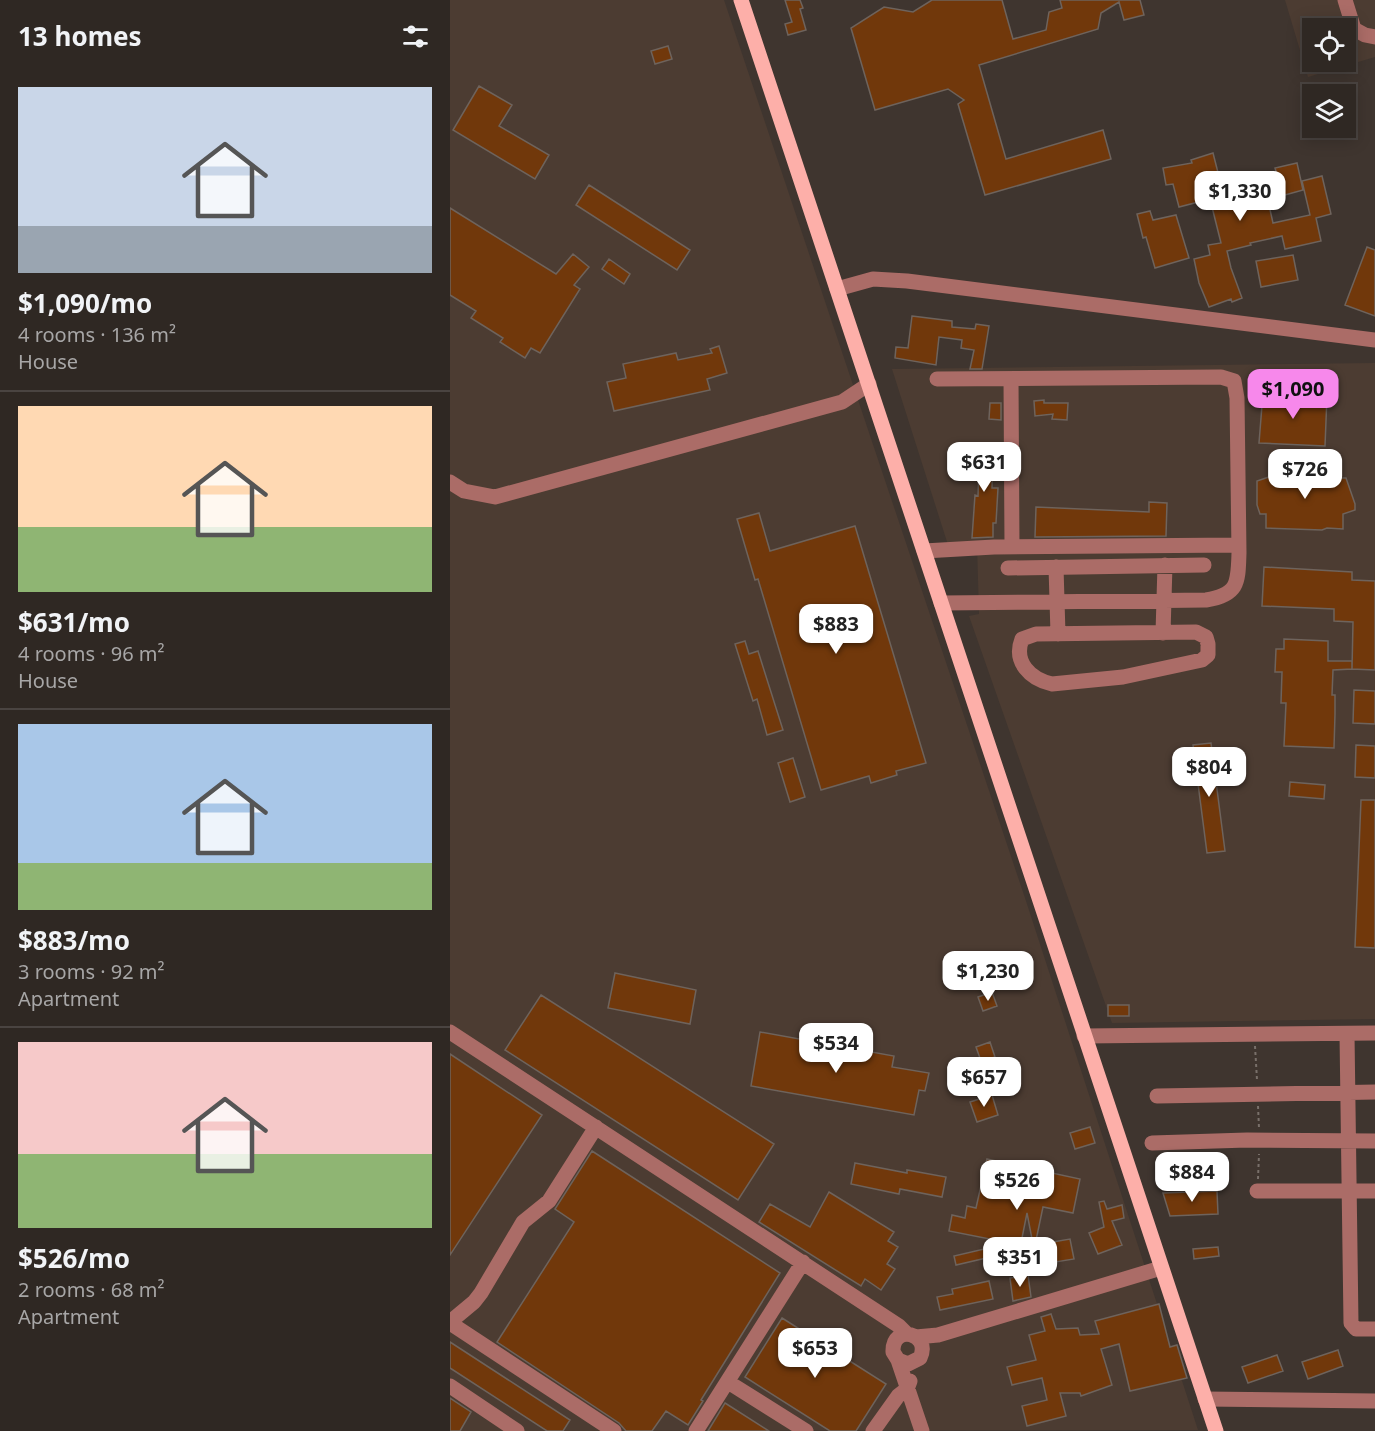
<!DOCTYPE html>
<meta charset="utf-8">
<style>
:root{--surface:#2f2823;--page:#3b3430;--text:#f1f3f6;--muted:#a7a6a6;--line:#4a4441;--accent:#f788eb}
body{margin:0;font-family:"Noto Sans",sans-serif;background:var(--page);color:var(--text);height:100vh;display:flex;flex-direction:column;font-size:22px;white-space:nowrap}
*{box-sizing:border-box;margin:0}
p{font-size:20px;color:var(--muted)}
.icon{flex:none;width:33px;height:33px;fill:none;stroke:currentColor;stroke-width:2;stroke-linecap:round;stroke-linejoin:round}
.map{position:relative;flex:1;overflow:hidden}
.sheet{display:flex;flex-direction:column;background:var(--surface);width:450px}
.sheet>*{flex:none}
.controls{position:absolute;left:852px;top:18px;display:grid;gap:12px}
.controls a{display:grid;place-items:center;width:54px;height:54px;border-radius:0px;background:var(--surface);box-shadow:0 3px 15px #0003,0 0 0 2px var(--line);font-size:30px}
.price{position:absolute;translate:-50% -51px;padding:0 14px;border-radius:12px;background:#fff;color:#222;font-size:20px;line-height:39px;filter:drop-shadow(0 2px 3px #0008)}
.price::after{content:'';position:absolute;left:50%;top:36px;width:18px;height:14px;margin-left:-9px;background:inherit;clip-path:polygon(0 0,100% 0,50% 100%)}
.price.current{background:var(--accent);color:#111}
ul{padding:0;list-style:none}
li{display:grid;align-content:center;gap:12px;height:318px;padding:0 18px}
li+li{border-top:2px solid var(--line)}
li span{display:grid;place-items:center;height:186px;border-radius:0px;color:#555}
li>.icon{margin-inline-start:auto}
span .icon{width:108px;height:108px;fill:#fffc;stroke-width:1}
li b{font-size:26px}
h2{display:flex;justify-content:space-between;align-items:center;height:72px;padding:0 18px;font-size:26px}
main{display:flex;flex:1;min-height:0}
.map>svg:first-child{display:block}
.built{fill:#4c3c32;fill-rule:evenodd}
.building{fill:#71380b;stroke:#6e635c;stroke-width:1.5}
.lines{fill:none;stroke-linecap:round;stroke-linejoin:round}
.path{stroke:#79706a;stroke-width:2;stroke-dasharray:3 3;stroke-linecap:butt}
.minor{stroke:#ab6c67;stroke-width:15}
.major{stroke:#fdafa9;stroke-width:15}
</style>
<main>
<section class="sheet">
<h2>13 homes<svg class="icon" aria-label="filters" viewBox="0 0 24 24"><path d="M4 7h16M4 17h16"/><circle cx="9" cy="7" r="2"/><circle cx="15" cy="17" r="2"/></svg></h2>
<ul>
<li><span style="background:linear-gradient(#c9d6e8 75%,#9aa5b1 0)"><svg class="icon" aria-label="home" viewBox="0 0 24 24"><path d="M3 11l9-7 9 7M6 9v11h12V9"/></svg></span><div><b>$1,090/mo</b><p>4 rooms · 136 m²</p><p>House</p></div></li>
<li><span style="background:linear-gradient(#ffd9b3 65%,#8fb573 0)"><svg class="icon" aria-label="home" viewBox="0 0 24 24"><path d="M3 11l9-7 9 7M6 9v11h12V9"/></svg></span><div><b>$631/mo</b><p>4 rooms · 96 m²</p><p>House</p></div></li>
<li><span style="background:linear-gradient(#a9c7e8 75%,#8fb573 0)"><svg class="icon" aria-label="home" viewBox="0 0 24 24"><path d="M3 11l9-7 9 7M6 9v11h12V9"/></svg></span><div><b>$883/mo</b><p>3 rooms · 92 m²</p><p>Apartment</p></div></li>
<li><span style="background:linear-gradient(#f6c9c9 60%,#8fb573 0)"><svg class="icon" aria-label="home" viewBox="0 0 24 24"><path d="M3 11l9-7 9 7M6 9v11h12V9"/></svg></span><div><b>$526/mo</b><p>2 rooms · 68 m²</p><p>Apartment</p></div></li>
</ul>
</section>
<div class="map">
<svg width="925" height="1431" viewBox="0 0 925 1431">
<rect width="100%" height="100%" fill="#3f352f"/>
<path class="built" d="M0,0h274l302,901 172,529 -748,1z
M835,0h90v57l-67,20zM862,28h34v34h-34z
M925,363v656l-263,4 -143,-407 10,-2 -2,-70 -28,4 -57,-179z"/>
<path class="building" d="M335,0h15l3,8 -3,1 6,21 -18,5 -3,-11 7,-2z
M482,0h70l11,39 33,-9 3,-18 13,-4 -2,-8h80l4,15 -20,5 -5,-18 -18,11 -3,16 -119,36 27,94 97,-29 8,29 -126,36 -27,-91 6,-4 -16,-11 -73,21 -24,-82 33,-21 29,5z
M218,46l4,13 -17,5 -4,-13z
M29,86l33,19 -13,21 50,29 -14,24 -82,-49z
M862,104v29h-2l-8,-26z
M763,153l13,51 19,-5 -1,-2 22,-5 7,31 37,-8 -8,-34 20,-5 9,38 -15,4 5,23 -36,8 -3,-13 -32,7 1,2 -24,6 4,17 11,30 -10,4 -1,-3 -22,8 -10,-24 -5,-24 16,-4 -2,-10 13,-2 -11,-44 -31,8 -6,-23 -7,1 -3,-17 29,-5 -1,-3z
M847,163l6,27 -29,8 -5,-18 9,-2 -3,-10z
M139,185l101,65 -13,20 -101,-65z
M0,208l106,66 17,-20 16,13 -15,18 6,4 -40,64 -9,-5 -6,10 -25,-16 3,-4 -32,-20 5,-7 -26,-16z
M700,211l3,9 23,-5 13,43 -34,10 -9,-31 -3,1 -6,-24z
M917,247l8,3v66l-30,-11z
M843,255l5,25 -37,7 -5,-26z
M159,259l21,15 -6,10 -22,-15z
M462,316l40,5v6l23,2 1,-5 13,2 -7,43h-12l4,-19 -13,-2 1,-8 -23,-3 -3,28 -41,-7 1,-11 12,1z
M269,346l8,27 -20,6 3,11 -96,21 -7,-29 19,-4 -3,-14 53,-11 2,7 34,-7 -2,-4z
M813,393l64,3 -2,50 -66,-3z
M594,400v3h24l-1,17 -15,-1 1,-5 -18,2 -1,-15z
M540,403h11v17l-12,-1z
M524,443l19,2 -1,43h6l-2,35h-3v14l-21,1 3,-43 3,1 1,-28 -7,-1z
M845,468l38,1 3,9h10l9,26v6l-12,4v15l-16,-1 -5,2 -56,-2v-14h-6l-3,-9v-24z
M699,502l18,1 -1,33 -131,1 1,-30 113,5z
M309,513l11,38 85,-25 71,237 -30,8 1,4 -26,8 -2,-7 -48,14 -63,-211 -3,1 -18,-61z
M814,567l88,5v8l23,1v89l-23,-1 1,-47 -19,-1v-12l-72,-3z
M834,639l44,2v20h24v8l-19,1 -1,25h3v19l-1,34 -50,-2 2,-43h-5l1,-31h-7l1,-23h8z
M295,641l4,13 9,-3 25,79 -16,5 -10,-36 -4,2 -18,-57z
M904,690l21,1v33l-22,-1z
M761,743l14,108 -18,2 -14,-108z
M906,745l19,1v32l-20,-1z
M343,758l12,39 -15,5 -12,-39z
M840,782l35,3 -1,14 -35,-3z
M911,800h14v148l-20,-1z
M165,973l81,17 -6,34 -82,-16z
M542,992l5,14 -14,5 -5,-14z
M91,995l233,149 -36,56 -233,-150z
M658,1005h21v11h-21z
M310,1032l134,24 -2,11 37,6 -4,18 -6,-1 -5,25 -163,-29z
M540,1042l5,15 -14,4 -5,-14z
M0,1054l92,61 -92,140z
M542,1095l6,20 -21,7 -7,-20z
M640,1127l5,16 -20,6 -5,-16z
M142,1151l188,122 -79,127 2,1 -15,24 -22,-14 -14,20h-26l-7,-8 -122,-81 77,-120 -19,-13z
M537,1159l93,20 -7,34 -30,-6 -8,38 35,-6 4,20 -37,6 -10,-52 -8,40 -7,-1 -56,13 -2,-9 56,-13 -61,-12 3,-16 13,3 2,-12 9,2z
M405,1163l52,10v-3l39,7 -4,20 -42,-8 -1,5 -48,-10z
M767,1191l1,23 -48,2 -7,-23z
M379,1192l65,40 -6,9 10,6 -11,17 8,5 -14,21 -16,-11 -4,7 -102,-64 11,-18 40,23z
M654,1201l3,8 15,-4 2,13 -12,3 10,24 -24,9 -9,-21 15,-6 -5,-25z
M768,1247l1,9 -25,3 -1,-10z
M578,1275l3,22 -18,4 -3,-23z
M539,1281l4,18 -53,11 -3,-13 16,-3 -1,-5z
M709,1304l11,43 7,-2 10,33 -57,13 -11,-47 -18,5 11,36 -31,11 -1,-3h-20l6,23 -39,10 -5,-20 25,-6 -5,-22 -30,7 -5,-18 29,-7 -7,-25 16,-4 -4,-14 10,-3 5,15 22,-1 2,7 19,-1 -4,-13z
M332,1318l104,66 -30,47h-26l-85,-54z
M0,1342l120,78 -7,11h-16l-97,-63z
M888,1350l5,16 -35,13 -6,-17z
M827,1355l6,16 -35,12 -6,-16z
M0,1398l21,14 -11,19h-10z
M275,1403l44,28h-61z"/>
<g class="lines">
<path class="path" d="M805,1046l2,34
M808,1106l1,22
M808,1179l1,-25"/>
<path class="minor" d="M895,0l9,29 11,6 10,2
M387,289l36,-10 34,2 468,59
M487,379l284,-2 13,4 3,17 2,155c-1,29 0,42 -33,47l-265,3
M561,379l1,168
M0,482l14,9 31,6 347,-95 27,-18
M474,551l70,-4 245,-2
M606,567l2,67
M558,568l196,-3
M746,632l10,5 2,7v11l-6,5 -79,17 -71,7c-22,-5 -39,-22 -30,-45l14,-5z
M713,633l2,-68
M0,1032l449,294 8,8
M897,1034l4,289 5,6h19
M634,1036l291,-3
M707,1096l218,-4
M702,1143l95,-3 128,1
M807,1191h118
M0,1322l24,-20 7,-9 42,-71 26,-21 47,-74
M0,1323l164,108
M466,1337l22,-2 223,-67
M448,1360l10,4 12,-6c12,-25 -28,-35 -27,-6l5,8 24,71
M278,1382l78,49
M0,1386l67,45
M755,1399l170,2
M246,1431l107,-169
M423,1431l25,-35 9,-7 3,-8"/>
<path class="major" d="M291,0l475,1431"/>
</g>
</svg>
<div class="controls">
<a><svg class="icon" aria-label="locate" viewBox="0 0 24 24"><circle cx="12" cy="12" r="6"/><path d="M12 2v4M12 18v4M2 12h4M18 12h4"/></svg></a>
<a><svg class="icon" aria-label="layers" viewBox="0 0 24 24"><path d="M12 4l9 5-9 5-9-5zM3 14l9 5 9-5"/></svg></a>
</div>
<b class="price" style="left:790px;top:222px">$1,330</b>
<b class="price current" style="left:843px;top:420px">$1,090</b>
<b class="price" style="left:534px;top:493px">$631</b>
<b class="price" style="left:855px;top:500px">$726</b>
<b class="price" style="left:386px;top:655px">$883</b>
<b class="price" style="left:759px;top:798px">$804</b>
<b class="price" style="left:538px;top:1002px">$1,230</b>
<b class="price" style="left:386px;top:1074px">$534</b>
<b class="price" style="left:534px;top:1108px">$657</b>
<b class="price" style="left:742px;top:1203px">$884</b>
<b class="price" style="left:567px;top:1211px">$526</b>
<b class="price" style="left:570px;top:1288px">$351</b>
<b class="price" style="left:365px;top:1379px">$653</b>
</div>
</main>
